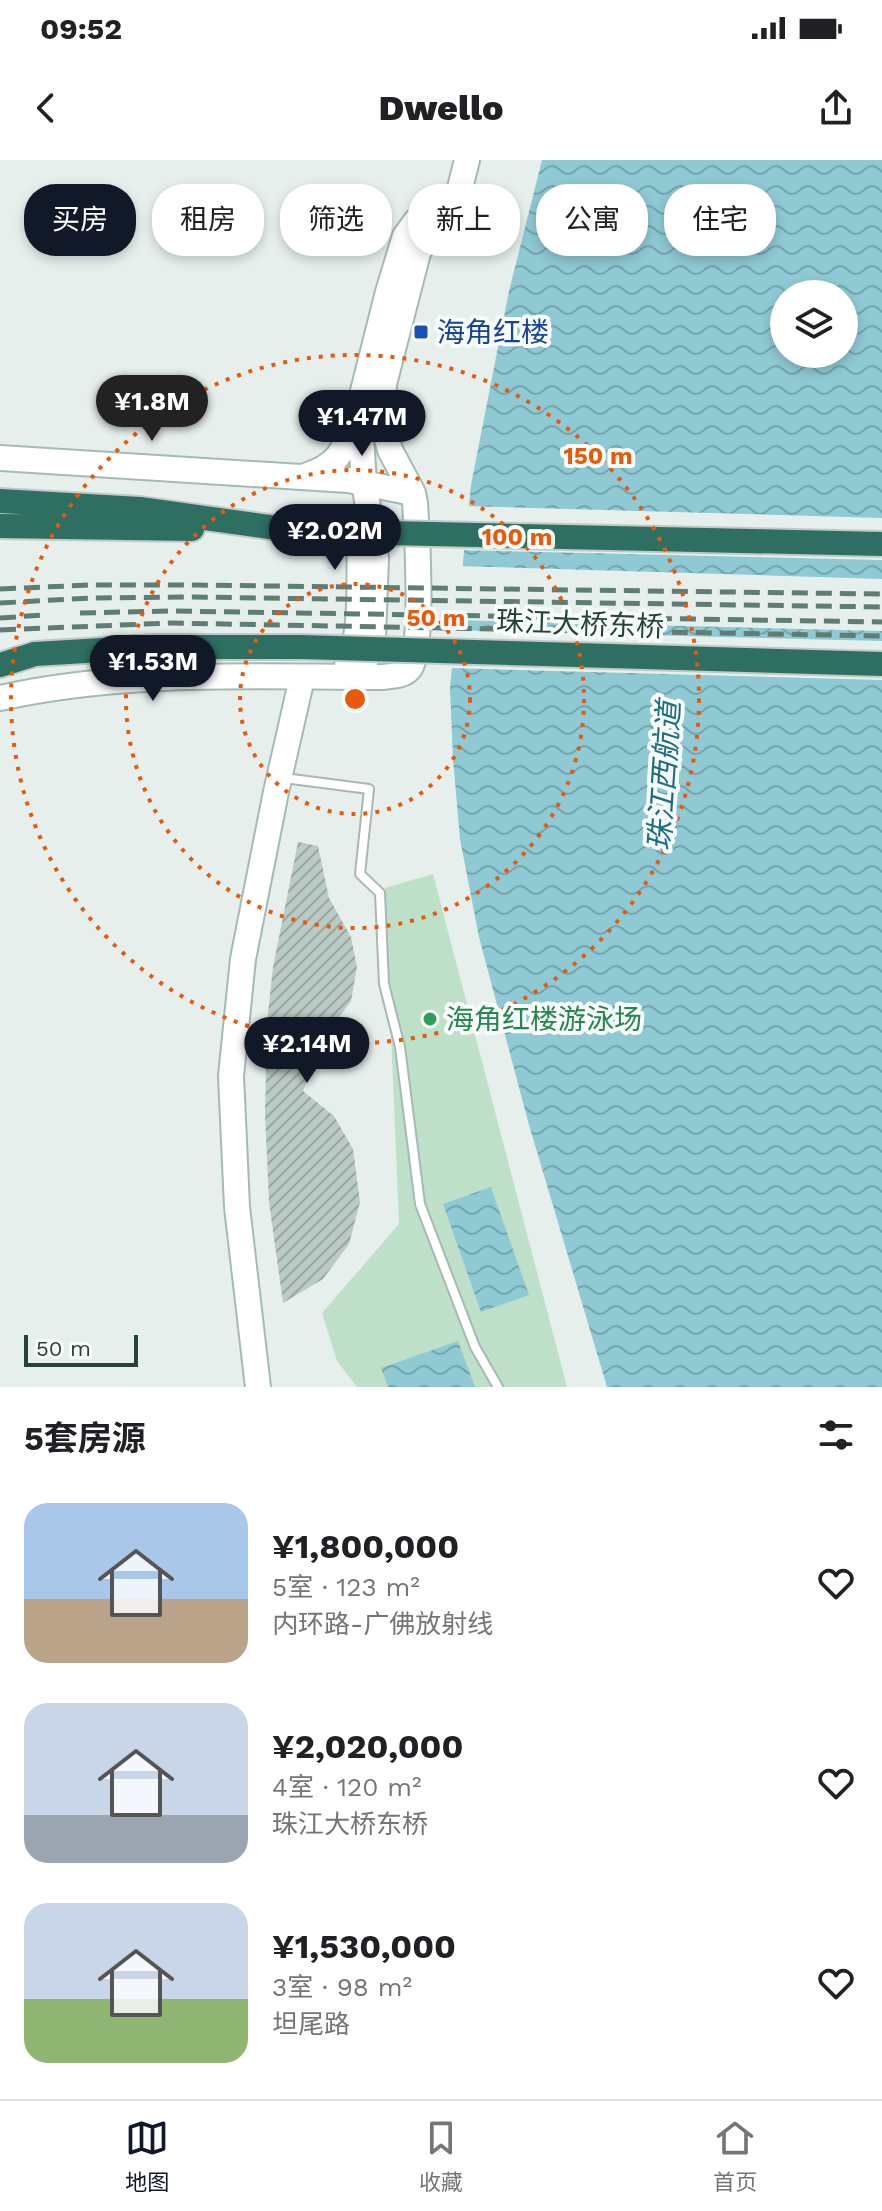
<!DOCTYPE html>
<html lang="zh">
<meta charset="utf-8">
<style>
:root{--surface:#fff;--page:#f6f6f6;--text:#202124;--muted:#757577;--line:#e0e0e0;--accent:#111827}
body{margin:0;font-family:"Work Sans","Noto Sans SC",sans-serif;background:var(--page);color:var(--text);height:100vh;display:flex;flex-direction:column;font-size:30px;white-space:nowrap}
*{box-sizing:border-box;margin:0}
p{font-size:26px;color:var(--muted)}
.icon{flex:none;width:44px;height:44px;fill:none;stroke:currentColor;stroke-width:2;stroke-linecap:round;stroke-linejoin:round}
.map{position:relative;height:1227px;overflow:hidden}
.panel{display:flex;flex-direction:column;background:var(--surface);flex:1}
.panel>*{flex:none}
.hud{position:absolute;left:24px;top:24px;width:834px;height:72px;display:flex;gap:16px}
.controls{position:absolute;left:770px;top:120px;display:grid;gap:16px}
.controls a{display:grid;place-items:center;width:88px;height:88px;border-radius:50%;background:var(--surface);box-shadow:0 4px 12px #0003;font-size:40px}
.scale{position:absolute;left:24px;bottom:20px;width:114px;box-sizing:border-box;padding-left:8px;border:4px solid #24423a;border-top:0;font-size:22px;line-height:28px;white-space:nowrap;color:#24423a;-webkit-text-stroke:6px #f7fbf9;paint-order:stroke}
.price{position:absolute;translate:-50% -68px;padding:0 18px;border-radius:28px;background:var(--accent);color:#fff;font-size:26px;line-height:52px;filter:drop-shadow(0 2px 4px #0008)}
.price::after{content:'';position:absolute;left:50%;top:48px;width:24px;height:18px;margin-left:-12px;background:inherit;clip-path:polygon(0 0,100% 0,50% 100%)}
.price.current{background:#222;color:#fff}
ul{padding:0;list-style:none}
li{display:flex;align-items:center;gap:24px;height:200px;padding:0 24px}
li span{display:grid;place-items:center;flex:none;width:224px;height:160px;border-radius:24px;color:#555}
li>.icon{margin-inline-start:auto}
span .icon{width:96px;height:96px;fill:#fffc;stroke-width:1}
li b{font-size:34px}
h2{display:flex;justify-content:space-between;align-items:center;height:96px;padding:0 24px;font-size:34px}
.tag{padding:0 28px;border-radius:32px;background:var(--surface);box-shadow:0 4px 12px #0003;font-size:28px;line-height:72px}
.tag.current{background:var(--accent);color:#fff}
.status{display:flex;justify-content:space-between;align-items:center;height:56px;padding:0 40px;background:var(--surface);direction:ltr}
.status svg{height:22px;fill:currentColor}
header{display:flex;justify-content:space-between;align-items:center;height:104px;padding:0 24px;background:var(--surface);font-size:36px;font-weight:800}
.tab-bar{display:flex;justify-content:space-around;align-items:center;height:112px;border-top:2px solid var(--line);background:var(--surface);font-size:22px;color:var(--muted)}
.tab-bar a{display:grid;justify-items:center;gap:4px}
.tab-bar .current{color:var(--accent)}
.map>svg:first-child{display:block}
.garden{fill:#bfe0c8}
.water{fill:url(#water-waves);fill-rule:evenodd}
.pier{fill:#e6efeb}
.building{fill:url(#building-hatch)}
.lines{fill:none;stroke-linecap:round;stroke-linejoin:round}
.lane-casing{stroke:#a8b8b2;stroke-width:12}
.secondary-casing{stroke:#a4bbb3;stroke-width:28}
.highway-casing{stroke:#c2cac8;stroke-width:28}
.lane{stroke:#fff;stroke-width:8}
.secondary{stroke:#fff;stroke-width:24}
.highway{stroke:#2f6f62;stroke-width:24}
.rail{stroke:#5f7d75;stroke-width:5;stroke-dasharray:16 8;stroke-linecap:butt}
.highway-bridge-casing{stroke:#c2cac8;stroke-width:28;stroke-linecap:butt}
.highway-bridge{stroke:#2f6f62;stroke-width:24}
.ring{fill:none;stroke:#e8590c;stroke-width:4;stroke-dasharray:4 8}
.transit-dot{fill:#1a4fb4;stroke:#f7fbf9;stroke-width:3}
.leisure-dot{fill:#2e9e5b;stroke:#f7fbf9;stroke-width:3}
.labels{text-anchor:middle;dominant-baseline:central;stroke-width:8;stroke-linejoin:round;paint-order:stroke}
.transit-label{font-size:28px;fill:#164399;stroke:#f7fbf9;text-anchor:start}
.street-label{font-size:28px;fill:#24423a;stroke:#f7fbf9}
.leisure-label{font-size:28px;fill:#27864d;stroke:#f7fbf9;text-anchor:start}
.water-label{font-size:30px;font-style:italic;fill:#1c6f80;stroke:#f7fbf9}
.centre{fill:#e8590c;stroke:#f7fbf9;stroke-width:4}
.ring-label{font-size:24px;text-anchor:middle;font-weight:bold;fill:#e8590c;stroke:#f7fbf9;stroke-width:8;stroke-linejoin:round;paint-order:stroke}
</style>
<div class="status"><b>09:52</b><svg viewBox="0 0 49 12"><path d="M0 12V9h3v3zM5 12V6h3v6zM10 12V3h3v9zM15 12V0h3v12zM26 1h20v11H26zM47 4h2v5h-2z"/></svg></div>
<header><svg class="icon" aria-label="back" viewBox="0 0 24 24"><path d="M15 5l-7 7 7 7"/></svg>Dwello<svg class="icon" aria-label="share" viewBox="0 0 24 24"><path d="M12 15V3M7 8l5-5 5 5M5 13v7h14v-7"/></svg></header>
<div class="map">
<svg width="882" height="1227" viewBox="0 0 882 1227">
<defs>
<pattern id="water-waves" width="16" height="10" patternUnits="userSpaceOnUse" patternTransform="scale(2)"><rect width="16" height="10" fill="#8ec9d4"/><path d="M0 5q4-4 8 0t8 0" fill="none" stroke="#74a5ad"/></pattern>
<pattern id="building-hatch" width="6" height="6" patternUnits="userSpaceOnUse" patternTransform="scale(2)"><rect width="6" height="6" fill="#bbcac4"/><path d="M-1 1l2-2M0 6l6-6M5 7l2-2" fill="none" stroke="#98a6a0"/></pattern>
</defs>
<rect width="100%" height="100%" fill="#e6efeb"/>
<path class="garden" d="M433,714l134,513h-210l-20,-26 -15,-48 77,-89 -14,-336z"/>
<path class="water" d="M542,0h340v1227h-275l-78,-262 -50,-188 -19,-98 -7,-80 -3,-72 21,-202 38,-194zM784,134h60v60h-60z
M491,1027l38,108 -48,17 -38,-108z
M458,1181l17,46h-87l-7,-19z"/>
<path class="pier" d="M465,346l417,12v42l-422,-10z
M459,406l423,13v52l-429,-11z
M452,470l430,11v39l-434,-12z"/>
<path class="building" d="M298,682l20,4 11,52 22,39 6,30 -6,34 -18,25 -32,17 7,16 1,17 -6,15 31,25 19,33 7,53 -11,42 -26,35 -40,24 -14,-101 -4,-88 2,-91 6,-56z"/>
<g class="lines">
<defs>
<path id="lane" d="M284,618l85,11 -9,85 20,19 4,91 16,63 20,157 55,143 23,40"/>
<path id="secondary" d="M0,298l348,22 65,13
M305,316c32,-10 39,-24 49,-55
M347,506c17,-32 11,-92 13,-129
M362,506l6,-10 5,-18 3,-80 -12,-76 -5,-75 29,-115 17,-56 11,-15 22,-19
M0,538c125,-28 254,-21 381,-21 11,-1 23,-1 29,-9 14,-18 7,-138 5,-165l-2,-10 -23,-43 -8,-29 2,-37 34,-131 11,-21 28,-32 10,-40
M258,1227l-21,-180 -6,-131 12,-117 33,-167 26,-114"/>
<path id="highway" d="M0,341l140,8 158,22
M0,366l192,3
M0,505l35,-11"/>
</defs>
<use href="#lane" class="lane-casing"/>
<use href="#secondary" class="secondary-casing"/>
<use href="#highway" class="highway-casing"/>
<use href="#lane" class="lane"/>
<use href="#secondary" class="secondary"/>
<use href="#highway" class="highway"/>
<path class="rail" d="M0,429l90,-4h105l687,9
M0,443l91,-5 102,-1 689,10
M80,453l91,-2 711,11
M0,458l44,-3
M0,470l170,-7 712,13"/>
<defs>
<path id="highway-bridge" d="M298,371l584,13
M35,494l118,-7h148l581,17"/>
</defs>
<use href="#highway-bridge" class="highway-bridge-casing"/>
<use href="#highway-bridge" class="highway-bridge"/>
</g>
<g class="ring">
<circle cx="355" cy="539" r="115"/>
<circle cx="355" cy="539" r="229"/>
<circle cx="355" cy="539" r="344"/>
</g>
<rect class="transit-dot" x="413" y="164" width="16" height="16" rx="4"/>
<circle class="leisure-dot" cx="430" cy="859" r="8"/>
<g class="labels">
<g class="transit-label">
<text x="437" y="172">海角红楼</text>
</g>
<g class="street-label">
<text transform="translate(580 464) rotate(2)">珠江大桥东桥</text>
</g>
<g class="leisure-label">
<text x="446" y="859">海角红楼游泳场</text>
</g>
<g class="water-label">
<text transform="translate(664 616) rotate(-86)">珠江西航道</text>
</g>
</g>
<circle cx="355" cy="539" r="12" class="centre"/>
<g class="ring-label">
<text x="598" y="304">150 m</text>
<text x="517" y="385">100 m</text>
<text x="436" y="466">50 m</text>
</g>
</svg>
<div class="controls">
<a><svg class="icon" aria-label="layers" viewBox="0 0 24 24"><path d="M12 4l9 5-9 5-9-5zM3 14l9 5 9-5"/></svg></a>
</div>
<div class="scale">50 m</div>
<b class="price current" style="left:152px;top:283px">¥1.8M</b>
<b class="price" style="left:362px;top:298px">¥1.47M</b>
<b class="price" style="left:335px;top:412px">¥2.02M</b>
<b class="price" style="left:153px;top:543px">¥1.53M</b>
<b class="price" style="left:307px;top:925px">¥2.14M</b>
<div class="hud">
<a class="tag current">买房</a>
<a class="tag">租房</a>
<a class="tag">筛选</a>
<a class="tag">新上</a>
<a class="tag">公寓</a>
<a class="tag">住宅</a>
</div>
</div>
<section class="panel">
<h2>5套房源<svg class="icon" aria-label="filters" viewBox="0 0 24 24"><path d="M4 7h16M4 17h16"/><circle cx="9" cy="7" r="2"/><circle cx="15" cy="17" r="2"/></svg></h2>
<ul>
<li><span style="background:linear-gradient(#a9c7e8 60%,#b9a48a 0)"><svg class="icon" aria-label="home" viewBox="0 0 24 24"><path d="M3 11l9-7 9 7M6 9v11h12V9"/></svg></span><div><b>¥1,800,000</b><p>5室 · 123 m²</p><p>内环路-广佛放射线</p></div><svg class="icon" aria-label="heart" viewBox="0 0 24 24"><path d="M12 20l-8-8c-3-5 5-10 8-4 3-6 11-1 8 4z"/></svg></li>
<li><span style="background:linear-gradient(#c9d6e8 70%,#9aa5b1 0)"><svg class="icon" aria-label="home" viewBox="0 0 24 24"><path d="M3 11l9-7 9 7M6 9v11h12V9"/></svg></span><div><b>¥2,020,000</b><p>4室 · 120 m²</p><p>珠江大桥东桥</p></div><svg class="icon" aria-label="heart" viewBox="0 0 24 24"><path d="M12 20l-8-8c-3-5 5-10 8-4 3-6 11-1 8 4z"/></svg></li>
<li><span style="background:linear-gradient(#c9d6e8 60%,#8fb573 0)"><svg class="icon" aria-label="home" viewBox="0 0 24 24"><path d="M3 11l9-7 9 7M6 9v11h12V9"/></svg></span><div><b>¥1,530,000</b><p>3室 · 98 m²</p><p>坦尾路</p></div><svg class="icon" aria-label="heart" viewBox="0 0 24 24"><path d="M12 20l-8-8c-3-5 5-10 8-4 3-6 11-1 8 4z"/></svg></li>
</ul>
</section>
<nav class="tab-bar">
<a class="current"><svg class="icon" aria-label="map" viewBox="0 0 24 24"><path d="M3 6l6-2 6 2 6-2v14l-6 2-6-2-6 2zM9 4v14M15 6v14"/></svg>地图</a>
<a><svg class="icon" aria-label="saved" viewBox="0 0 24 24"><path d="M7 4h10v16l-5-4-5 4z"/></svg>收藏</a>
<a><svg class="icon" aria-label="home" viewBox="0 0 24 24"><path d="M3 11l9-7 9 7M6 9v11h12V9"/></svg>首页</a>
</nav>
